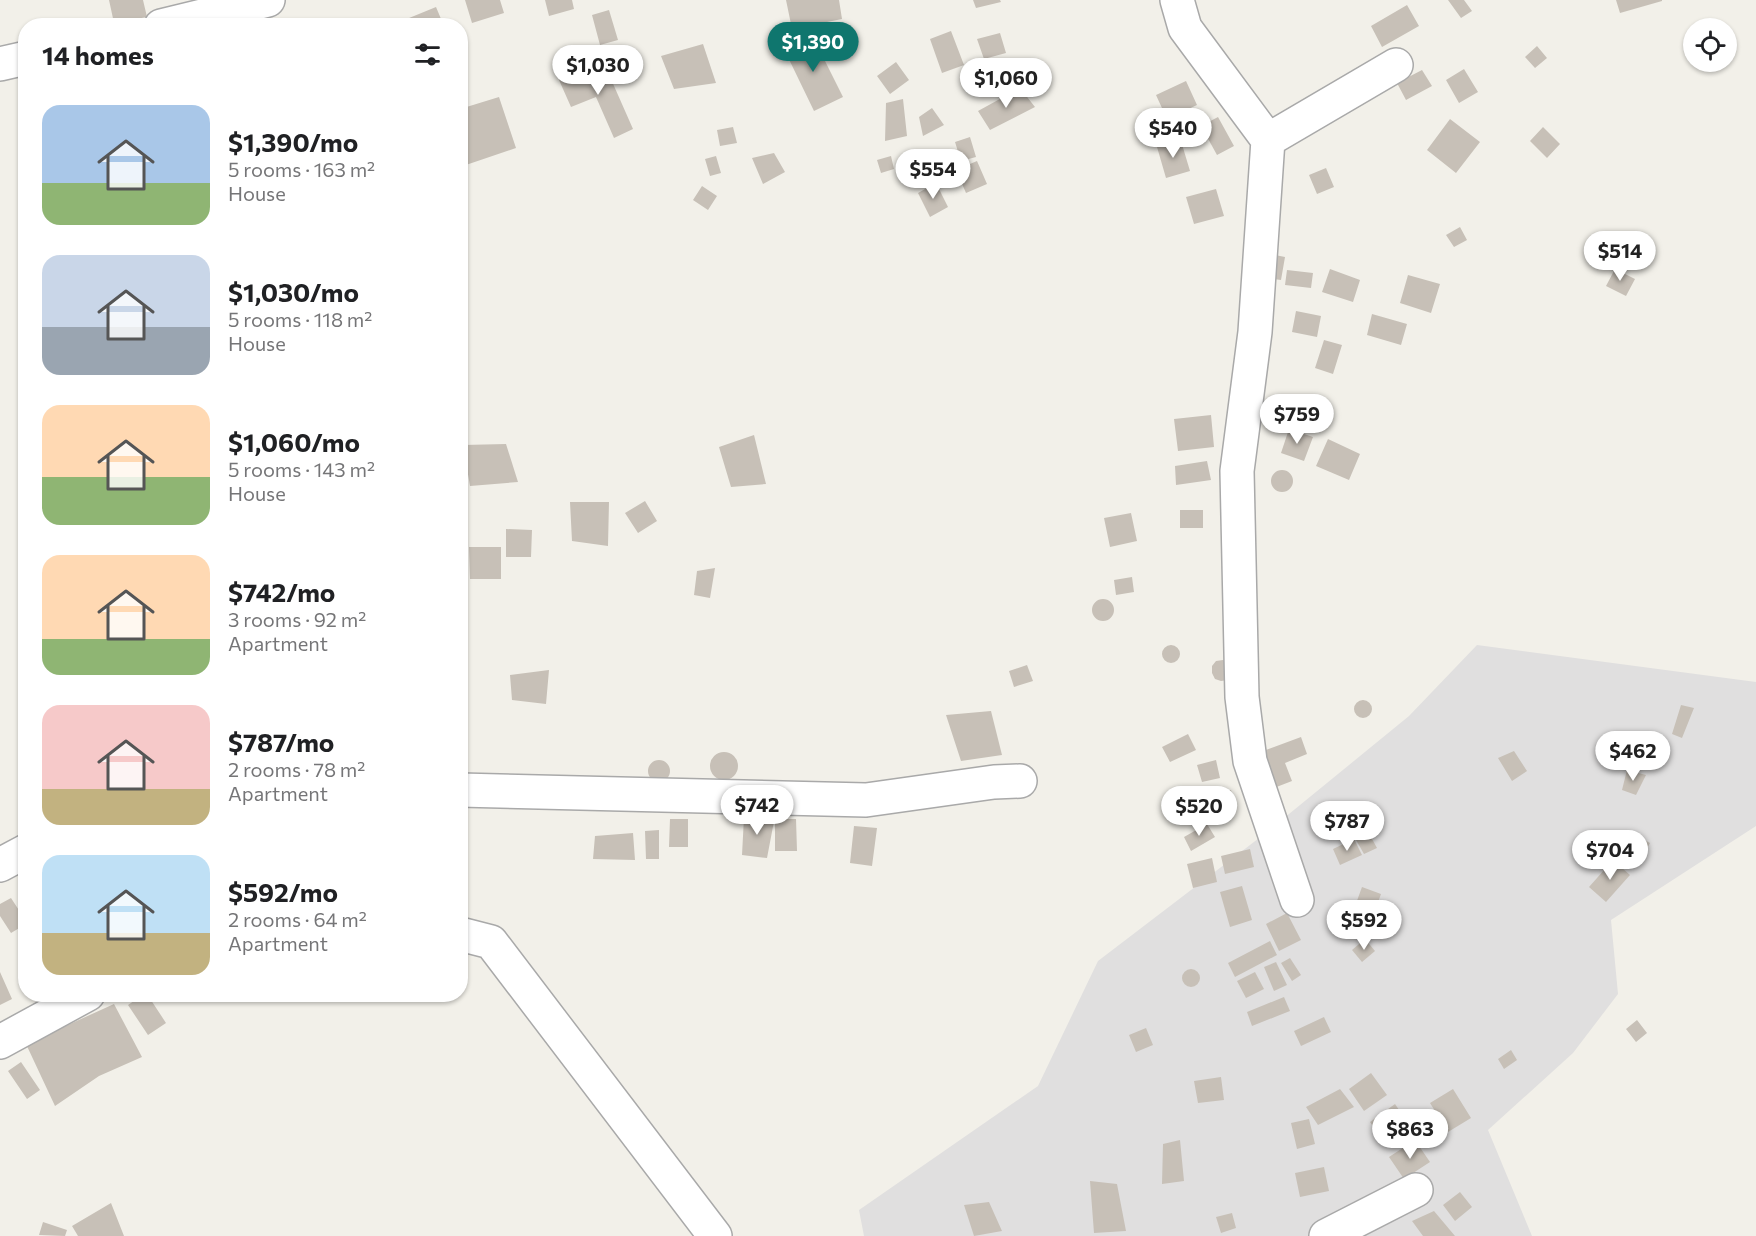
<!DOCTYPE html>
<meta charset="utf-8">
<style>
:root{--surface:#fff;--page:#f2f2f2;--text:#202124;--muted:#757577;--accent:#0f766e}
body{margin:0;font-family:Commissioner,sans-serif;background:var(--page);color:var(--text);height:100vh;display:flex;flex-direction:column;font-size:22px;white-space:nowrap}
*{box-sizing:border-box;margin:0}
p{font-size:20px;color:var(--muted)}
.icon{flex:none;width:33px;height:33px;fill:none;stroke:currentColor;stroke-width:2;stroke-linecap:round;stroke-linejoin:round}
.map{position:relative;flex:1;overflow:hidden}
.details{position:absolute;left:18px;top:18px;width:450px;height:984px;display:flex;flex-direction:column;background:var(--surface);border-radius:24px;box-shadow:0 2px 4px #0004}
.details>*{flex:none}
.controls{position:absolute;left:1683px;top:18px;display:grid;gap:12px}
.controls a{display:grid;place-items:center;width:54px;height:54px;border-radius:50%;background:var(--surface);box-shadow:0 2px 4px #0004;font-size:30px}
.price{position:absolute;translate:-50% -51px;padding:0 14px;border-radius:21px;background:#fff;color:#222;font-size:20px;line-height:39px;filter:drop-shadow(0 2px 3px #0008)}
.price::after{content:'';position:absolute;left:50%;top:36px;width:18px;height:14px;margin-left:-9px;background:inherit;clip-path:polygon(0 0,100% 0,50% 100%)}
.price.current{background:var(--accent);color:#fff}
ul{padding:0;list-style:none}
li{display:flex;align-items:center;gap:18px;height:150px;padding:0 24px}
li span{display:grid;place-items:center;flex:none;width:168px;height:120px;border-radius:18px;color:#555}
li>.icon{margin-inline-start:auto}
span .icon{width:72px;height:72px;fill:#fffc;stroke-width:1}
li b{font-size:26px}
h2{display:flex;justify-content:space-between;align-items:center;height:72px;padding:0 24px;font-size:26px}
.map>svg:first-child{display:block}
.residential{fill:#e0dfdf}
.building{fill:#c7c0b7}
.lines{fill:none;stroke-linecap:round;stroke-linejoin:round}
.street-casing{stroke:#a9a9a9;stroke-width:36}
.street{stroke:#fff;stroke-width:33}
</style>
<div class="map">
<svg width="1756" height="1236" viewBox="0 0 1756 1236">
<rect width="100%" height="100%" fill="#f2f0e9"/>
<path class="residential" d="M1477,645l279,37v144l-145,94 7,74 -45,59 -85,77 44,106h-668l-5,-26 179,-124 60,-125 169,-129 142,-116z"/>
<path class="building" d="M109,0h34l4,17 -33,6z
M465,0h35l4,13 -32,10z
M545,0h27l2,9 -25,7z
M786,0h53l3,19 -50,10z
M973,0h27l1,2 -25,6z
M1448,0h16l8,11 -11,7z
M1616,0h46v1l-42,12z
M1407,5l12,21 -37,21 -11,-21z
M436,7l8,19h-52v-1z
M609,10l9,30 -18,5 -8,-30z
M951,31l13,34 -22,8 -12,-34z
M1000,33l6,20 -22,6 -7,-20z
M812,35l31,62 -29,14 -30,-62z
M703,44l13,39 -42,6 -13,-33z
M1537,46l10,12 -12,10 -10,-11z
M603,61l30,68 -19,9 -18,-41 -25,10 -12,-27z
M896,62l13,18 -19,14 -13,-18z
M1464,69l14,23 -19,11 -13,-23z
M1422,70l10,16 -26,14 -9,-17z
M1186,81l11,24 -30,14 -11,-24z
M1020,88l15,19 -45,23 -12,-19z
M499,97l17,51 -56,19v-58z
M903,99l4,37 -22,5 1,-38z
M932,108l12,17 -21,11 -4,-19z
M1218,117l16,29 -17,9 -16,-29z
M1450,119l30,23 -24,31 -29,-23z
M733,127l4,16 -17,3 -3,-16z
M1543,127l17,17 -13,14 -17,-17z
M970,137l6,20 -15,4 -6,-19z
M1181,141l9,30 -24,7 -9,-31z
M774,153l11,19 -22,12 -11,-26z
M716,156l5,17 -11,3 -5,-17z
M891,156l3,13 -13,4 -4,-13z
M977,161l10,23 -21,9 -10,-23z
M1326,168l8,19 -17,7 -8,-19z
M936,183l12,24 -18,10 -12,-24z
M702,186l15,10 -9,14 -15,-10z
M1216,189l8,27 -30,8 -8,-27z
M1460,227l7,13 -13,7 -8,-12z
M1270,254l15,3 -4,23 -15,-2z
M1330,269l30,11 -7,22 -31,-10z
M1615,269l20,10 -9,17 -20,-10z
M1287,270l26,3 -2,15 -26,-3z
M1408,275l32,9 -9,29 -31,-10z
M1296,311l25,5 -4,21 -25,-5z
M1372,314l35,10 -6,21 -34,-10z
M1324,340l18,5 -9,29 -18,-6z
M1211,415l3,32 -36,4 -4,-32z
M1289,429l24,8 -9,24 -23,-8z
M754,435l12,49 -35,3 -12,-40z
M1328,439l32,15 -11,26 -33,-14z
M506,444l12,38 -48,4 -7,-41z
M1207,461l4,19 -35,5 -1,-19z
M1271 481a11 11 0 1 1 22 0a11 11 0 1 1-22 0Z
M645,501l12,20 -19,12 -13,-20z
M570,502h39l-1,44 -36,-5z
M1180,510h23v18h-23z
M1131,513l6,28 -27,6 -6,-29z
M460,526h4l1,44 -5,-1z
M506,529l26,1 -1,27h-25z
M469,547h32v32h-31z
M715,568l-5,30 -16,-3 3,-24z
M1132,577l2,15 -18,3 -2,-15z
M1092 610a11 11 0 1 1 22 0a11 11 0 1 1-22 0Z
M1162 654a9 9 0 1 1 18 0a9 9 0 1 1-18 0Z
M1223,660l6,2 -1,18 -7,1 -6,-2 -3,-6v-7l4,-5z
M1027,665l6,16 -19,6 -5,-16z
M549,670l-3,34 -34,-4 -2,-25z
M1354 709a9 9 0 1 1 18 0a9 9 0 1 1-18 0Z
M1681,705l13,3 -12,30 -10,-4z
M991,711l11,44 -41,6 -15,-46z
M1188,734l8,16 -26,12 -8,-15z
M1301,737l6,17 -22,9 7,18 -23,9 -14,-36z
M1514,751l13,20 -15,10 -14,-23z
M710 766a14 14 0 1 1 28 0a14 14 0 1 1-28 0Z
M648 771a11 11 0 1 1 22 0a11 11 0 1 1-22 0Z
M1216,760l4,18 -18,4 -5,-17z
M1627,770l19,5 -10,20 -14,-5z
M1231,790l5,22 -32,7 -5,-22z
M775,816l-8,42 -25,-3 2,-38z
M1360,817l17,31 -13,6 -17,-30z
M670,819h18v28h-19z
M775,819h21l1,32h-22z
M1207,824l8,13 -24,14 -7,-14z
M854,826l23,2 -5,38 -22,-3z
M659,830v29h-13l-1,-28z
M1627,830l23,13 -9,17 -23,-13z
M633,833l2,27 -42,-1 2,-23z
M1354,839l8,16 -22,10 -7,-16z
M1250,849l4,18 -29,7 -4,-18z
M1212,858l5,24 -24,6 -6,-24z
M1613,860l17,15 -24,27 -17,-15z
M1242,886l10,34 -22,7 -10,-35z
M1362,887l19,7 -8,22 -19,-7z
M11,898l15,23v3l-15,9 -11,-17v-12z
M1287,913l14,27 -22,11 -13,-27z
M1365,939l10,12 -13,11 -10,-12z
M1270,941l7,14 -42,22 -7,-14z
M1290,958l11,17 -9,6 -11,-18z
M1276,962l11,23 -13,6 -10,-24z
M1182 978a9 9 0 1 1 18 0a9 9 0 1 1-18 0Z
M0,972l12,27 -12,6z
M1255,972l9,17 -18,9 -9,-17z
M144,994h3l19,29 -18,12 -20,-30z
M1284,997l6,14 -38,15 -5,-14z
M114,1004l28,53 -43,19 -44,30 -29,-62z
M1324,1017l7,15 -30,14 -7,-15z
M1637,1020l10,13 -11,9 -10,-13z
M1146,1028l7,17 -17,7 -7,-17z
M1511,1050l6,10 -13,9 -6,-10z
M21,1062l19,28 -13,9 -19,-28z
M1371,1073l16,22 -23,16 -15,-22z
M1221,1077l3,23 -26,3 -4,-22z
M1340,1089l14,18 -36,18 -12,-18z
M1453,1089l18,29 -23,14 -18,-29z
M1395,1104l17,25 -25,18 -17,-25z
M1309,1119l6,25 -18,5 -6,-26z
M1180,1140l4,41 -22,3 1,-40z
M1415,1140l15,22 -26,17 -15,-22z
M1324,1167l5,24 -29,6 -5,-24z
M1090,1181l27,3 9,47 -32,2z
M1460,1192l12,15 -17,14 -12,-16z
M989,1202l13,29 -28,5 -10,-31z
M111,1203l13,33h-46l-6,-10z
M1434,1211l21,25h-32l-11,-15z
M1232,1213l4,15 -15,5 -5,-16z
M43,1222l24,8 -2,6 -26,-1z"/>
<g class="lines">
<defs>
<path id="street" d="M1177,0l8,28 83,112 128,-75
M161,26l107,-26
M0,64l26,-6
M1268,140l-13,192 -18,139 5,226 8,64 47,139
M460,790l406,10 128,-18 26,-1
M0,865l26,-14
M460,934l31,8 224,294
M0,1042l88,-48
M1326,1236l90,-46"/>
</defs>
<use href="#street" class="street-casing"/>
<use href="#street" class="street"/>
</g>
</svg>
<div class="controls">
<a><svg class="icon" aria-label="locate" viewBox="0 0 24 24"><circle cx="12" cy="12" r="6"/><path d="M12 2v4M12 18v4M2 12h4M18 12h4"/></svg></a>
</div>
<b class="price current" style="left:813px;top:73px">$1,390</b>
<b class="price" style="left:598px;top:96px">$1,030</b>
<b class="price" style="left:1006px;top:109px">$1,060</b>
<b class="price" style="left:1173px;top:159px">$540</b>
<b class="price" style="left:933px;top:200px">$554</b>
<b class="price" style="left:1620px;top:282px">$514</b>
<b class="price" style="left:1297px;top:445px">$759</b>
<b class="price" style="left:1633px;top:782px">$462</b>
<b class="price" style="left:757px;top:836px">$742</b>
<b class="price" style="left:1199px;top:837px">$520</b>
<b class="price" style="left:1347px;top:852px">$787</b>
<b class="price" style="left:1610px;top:881px">$704</b>
<b class="price" style="left:1364px;top:951px">$592</b>
<b class="price" style="left:1410px;top:1160px">$863</b>
<section class="details">
<h2>14 homes<svg class="icon" aria-label="filters" viewBox="0 0 24 24"><path d="M4 7h16M4 17h16"/><circle cx="9" cy="7" r="2"/><circle cx="15" cy="17" r="2"/></svg></h2>
<ul>
<li><span style="background:linear-gradient(#a9c7e8 65%,#8fb573 0)"><svg class="icon" aria-label="home" viewBox="0 0 24 24"><path d="M3 11l9-7 9 7M6 9v11h12V9"/></svg></span><div><b>$1,390/mo</b><p>5 rooms · 163 m²</p><p>House</p></div></li>
<li><span style="background:linear-gradient(#c9d6e8 60%,#9aa5b1 0)"><svg class="icon" aria-label="home" viewBox="0 0 24 24"><path d="M3 11l9-7 9 7M6 9v11h12V9"/></svg></span><div><b>$1,030/mo</b><p>5 rooms · 118 m²</p><p>House</p></div></li>
<li><span style="background:linear-gradient(#ffd9b3 60%,#8fb573 0)"><svg class="icon" aria-label="home" viewBox="0 0 24 24"><path d="M3 11l9-7 9 7M6 9v11h12V9"/></svg></span><div><b>$1,060/mo</b><p>5 rooms · 143 m²</p><p>House</p></div></li>
<li><span style="background:linear-gradient(#ffd9b3 70%,#8fb573 0)"><svg class="icon" aria-label="home" viewBox="0 0 24 24"><path d="M3 11l9-7 9 7M6 9v11h12V9"/></svg></span><div><b>$742/mo</b><p>3 rooms · 92 m²</p><p>Apartment</p></div></li>
<li><span style="background:linear-gradient(#f6c9c9 70%,#c2b280 0)"><svg class="icon" aria-label="home" viewBox="0 0 24 24"><path d="M3 11l9-7 9 7M6 9v11h12V9"/></svg></span><div><b>$787/mo</b><p>2 rooms · 78 m²</p><p>Apartment</p></div></li>
<li><span style="background:linear-gradient(#bfe0f5 65%,#c2b280 0)"><svg class="icon" aria-label="home" viewBox="0 0 24 24"><path d="M3 11l9-7 9 7M6 9v11h12V9"/></svg></span><div><b>$592/mo</b><p>2 rooms · 64 m²</p><p>Apartment</p></div></li>
</ul>
</section>
</div>
